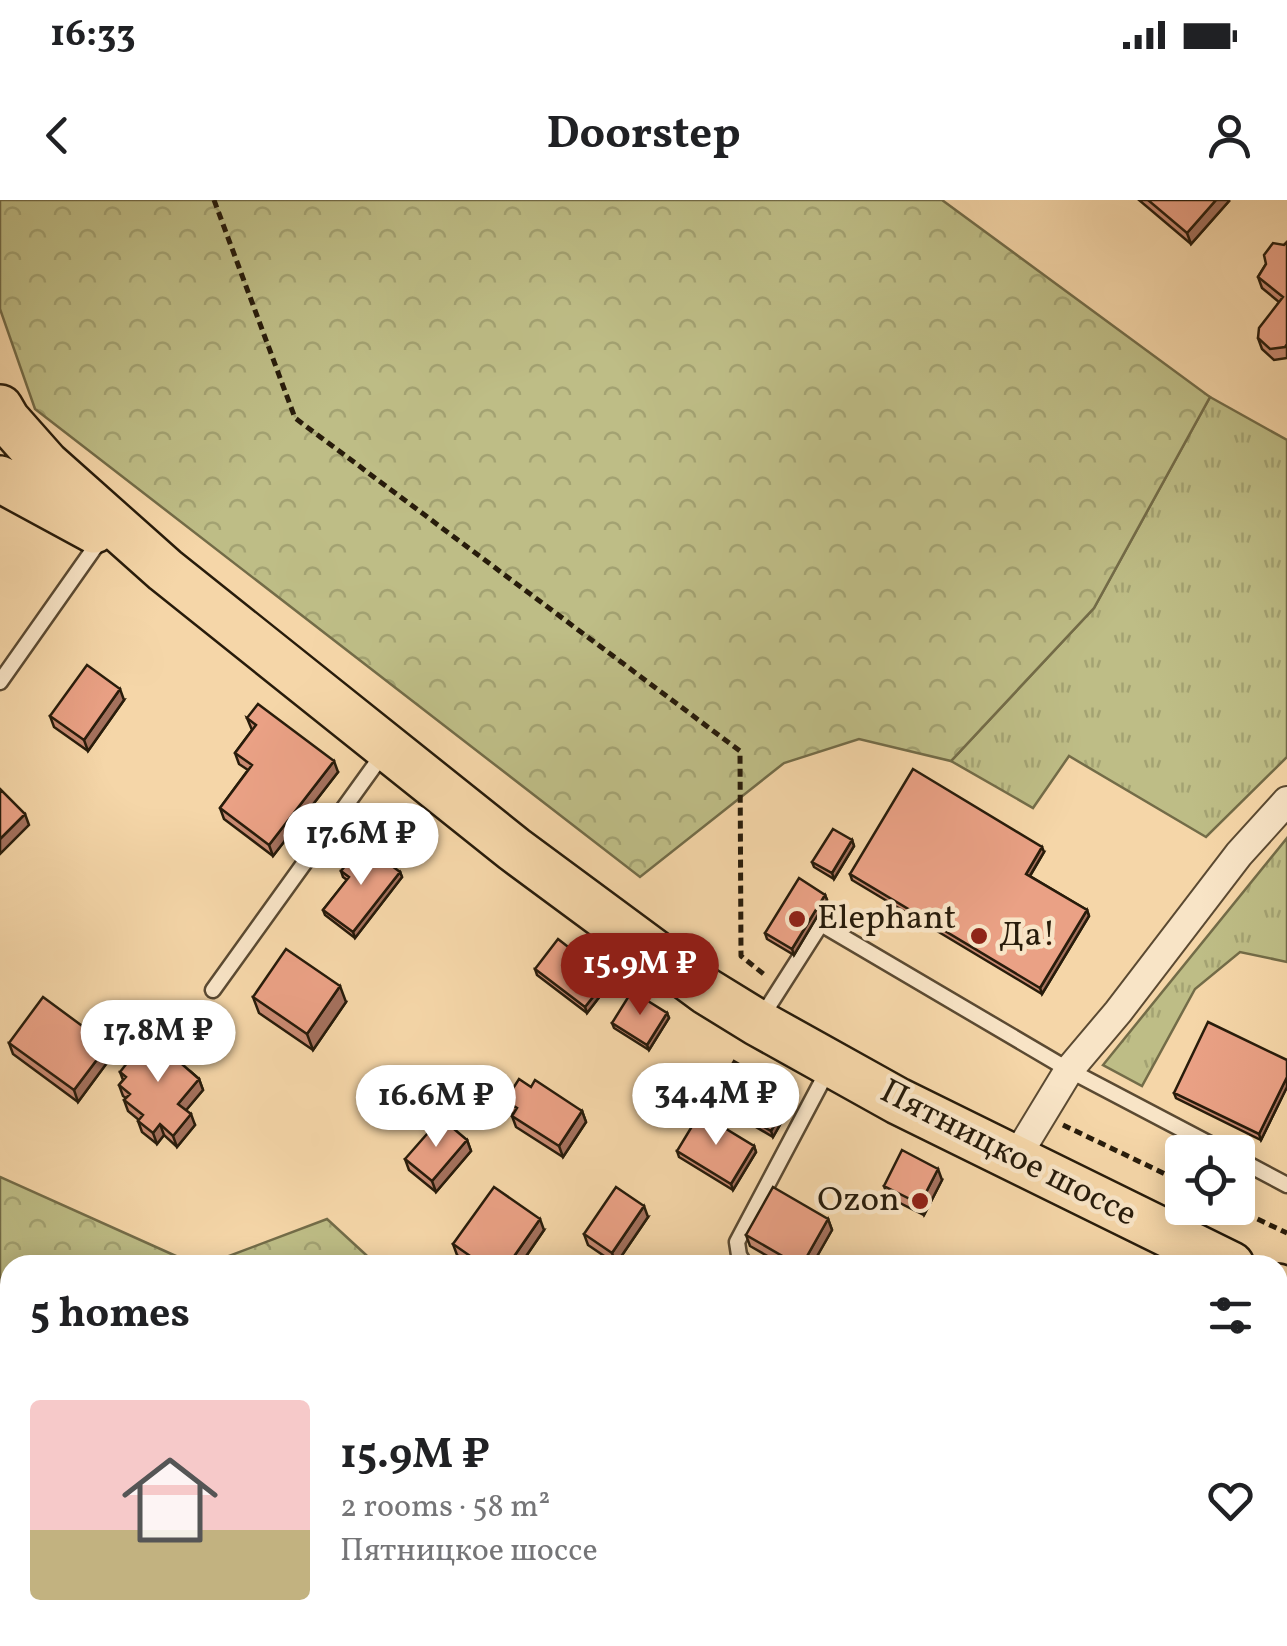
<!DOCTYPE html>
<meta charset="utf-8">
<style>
:root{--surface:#fff;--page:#f2f2f2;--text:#202124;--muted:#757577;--line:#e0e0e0;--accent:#8f2418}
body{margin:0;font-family:Vollkorn,serif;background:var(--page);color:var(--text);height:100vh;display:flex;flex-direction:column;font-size:38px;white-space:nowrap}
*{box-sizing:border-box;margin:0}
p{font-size:32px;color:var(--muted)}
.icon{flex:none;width:55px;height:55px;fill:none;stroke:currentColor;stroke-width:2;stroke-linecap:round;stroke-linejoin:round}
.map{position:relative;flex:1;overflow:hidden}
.side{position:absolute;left:0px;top:1055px;width:1288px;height:392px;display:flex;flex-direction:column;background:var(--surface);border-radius:30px 30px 0 0;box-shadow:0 5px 25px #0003}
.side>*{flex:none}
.buttons{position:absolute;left:1165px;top:935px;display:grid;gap:20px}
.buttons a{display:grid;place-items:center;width:90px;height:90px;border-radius:10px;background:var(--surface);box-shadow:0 5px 25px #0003;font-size:50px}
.price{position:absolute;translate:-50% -85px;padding:0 22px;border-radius:35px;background:#fff;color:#222;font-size:32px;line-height:65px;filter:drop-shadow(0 2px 5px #0008)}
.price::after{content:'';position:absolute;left:50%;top:60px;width:30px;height:22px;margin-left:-15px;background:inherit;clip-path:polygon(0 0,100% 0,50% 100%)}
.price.current{background:var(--accent);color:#fff}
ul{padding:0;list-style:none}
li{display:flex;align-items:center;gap:30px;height:250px;padding:0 30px}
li+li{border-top:2px solid var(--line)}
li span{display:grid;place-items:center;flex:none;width:280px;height:200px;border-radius:10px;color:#555}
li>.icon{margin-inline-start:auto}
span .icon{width:120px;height:120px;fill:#fffc;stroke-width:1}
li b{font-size:42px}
h2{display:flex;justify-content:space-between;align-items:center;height:120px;padding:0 30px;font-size:42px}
.status{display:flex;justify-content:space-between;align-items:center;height:70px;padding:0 50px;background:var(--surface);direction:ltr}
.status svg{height:28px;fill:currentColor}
header{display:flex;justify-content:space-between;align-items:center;height:130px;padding:0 30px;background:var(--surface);font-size:45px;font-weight:700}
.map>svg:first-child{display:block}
.grass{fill:url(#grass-tufts);stroke:#736c48;stroke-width:2.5}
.forest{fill:url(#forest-crowns);stroke:#736c48;stroke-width:2.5}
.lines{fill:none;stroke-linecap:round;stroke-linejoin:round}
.service-casing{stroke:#5b4a32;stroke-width:19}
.minor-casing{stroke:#5b4a32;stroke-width:32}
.primary-casing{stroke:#281c0b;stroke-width:50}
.path{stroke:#281c0b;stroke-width:5;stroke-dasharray:8 5;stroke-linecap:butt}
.service{stroke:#f8e4c6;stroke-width:14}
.minor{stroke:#f8e4c6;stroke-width:28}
.primary{stroke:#f5d6a8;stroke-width:45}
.wall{fill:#c98a72;stroke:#281c0b;stroke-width:2.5}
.shaded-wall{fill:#a4715d;stroke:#281c0b;stroke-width:2.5}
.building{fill:#eaa185;stroke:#281c0b;stroke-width:2.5}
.poi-dot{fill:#8f2418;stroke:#f8e4c6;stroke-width:4}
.labels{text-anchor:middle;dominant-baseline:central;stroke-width:9;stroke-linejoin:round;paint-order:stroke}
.poi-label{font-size:35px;fill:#281c0b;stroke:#f8e4c6;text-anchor:start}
.street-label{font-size:35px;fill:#281c0b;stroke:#f8e4c6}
</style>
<div class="status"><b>16:33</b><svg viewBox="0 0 49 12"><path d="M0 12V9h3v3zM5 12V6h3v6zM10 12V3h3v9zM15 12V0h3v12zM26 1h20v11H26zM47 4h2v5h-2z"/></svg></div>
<header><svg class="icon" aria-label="back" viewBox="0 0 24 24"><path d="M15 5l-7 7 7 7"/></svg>Doorstep<svg class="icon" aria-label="person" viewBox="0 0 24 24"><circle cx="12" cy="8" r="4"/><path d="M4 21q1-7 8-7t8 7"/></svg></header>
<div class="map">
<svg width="1287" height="1446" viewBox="0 0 1287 1446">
<defs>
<pattern id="grass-tufts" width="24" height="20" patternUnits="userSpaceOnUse" patternTransform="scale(2.5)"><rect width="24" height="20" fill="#bebd86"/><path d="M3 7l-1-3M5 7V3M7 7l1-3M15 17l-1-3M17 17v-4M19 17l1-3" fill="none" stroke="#a3a272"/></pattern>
<pattern id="forest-crowns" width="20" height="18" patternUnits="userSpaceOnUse" patternTransform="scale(2.5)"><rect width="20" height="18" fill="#bebd86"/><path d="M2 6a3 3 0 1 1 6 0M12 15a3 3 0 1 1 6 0" fill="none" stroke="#a3a272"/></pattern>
</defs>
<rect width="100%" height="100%" fill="#f5d6a8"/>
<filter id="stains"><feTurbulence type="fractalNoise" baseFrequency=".002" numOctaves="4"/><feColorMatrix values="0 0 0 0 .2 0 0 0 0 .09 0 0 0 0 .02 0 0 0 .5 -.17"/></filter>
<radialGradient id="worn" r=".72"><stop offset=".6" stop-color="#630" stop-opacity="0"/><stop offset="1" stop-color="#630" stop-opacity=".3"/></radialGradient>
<path class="grass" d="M1210,197l77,43v317l-81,80 -137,-81 -36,52 -82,-47 143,-153z
M1287,638v124l-47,-10 -45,37 -53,97 -39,-21z"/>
<path class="forest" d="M0,0h942l268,197 -116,211 -143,153 -92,-22 -75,24 -144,114 -605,-468 -35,-100z
M0,977l196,88h-186v373h524l2,8h-536z
M327,1019l50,46h-172z"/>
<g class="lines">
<defs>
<path id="service" d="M0,482l100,-142
M213,790l172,-239
M761,818l60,-94 248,146 156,82
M1238,959l49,26
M745,1065l-6,-10 -2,-13 91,-172
M784,1438l8,8"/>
<path id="minor" d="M1015,959l54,-89 49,-58 121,-158 48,-53"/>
<path id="primary" d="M0,208l7,12 39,44 119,106 349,279 192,142 52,32 140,78 333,164
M0,279l94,51
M1278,1087l9,5"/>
</defs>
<use href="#service" class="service-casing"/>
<use href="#minor" class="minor-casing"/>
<use href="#primary" class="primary-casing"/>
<path class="path" d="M214,0l81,218 445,333 1,205 25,20
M1063,925l119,57
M1234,1008l53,25"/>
<use href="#service" class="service"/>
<use href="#minor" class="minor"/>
<use href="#primary" class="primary"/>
</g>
<path class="wall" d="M1139,0h89l1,1 -38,43z
M1287,42v116l-13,2 -12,-11 -4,-11 21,-36 -17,-14 -4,-11 8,-13z
M124,500l-36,51 -34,-24 -4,-11z
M247,518l91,54 -65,84 -49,-37 -4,-11 28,-38 -9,-6 -4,-11 17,-23z
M852,640l2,6 -20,33 -20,-12 -2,-5z
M1044,652l-14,24 57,34 2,6 -47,78 -190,-114 -2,-6z
M341,671l59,1 2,5 -47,61 -30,-23 -2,-5 24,-30 -4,-3z
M825,695l2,5 -33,55 -27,-16 -2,-6z
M535,769l73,9 2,5 -23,30 -50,-38z
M253,797l93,5 -33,48 -54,-37z
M667,813l2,5 -20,32 -35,-22 -2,-5z
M9,843l103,13 -34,46 -65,-48z
M1287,860v27l-26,53 -85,-42 -2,-5z
M190,871l9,8 4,11 -17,20 9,15 -18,22 -13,-12 -7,9 -15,-12 -4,-11 1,-1 -11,-9 -4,-11 2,-2 -3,-2 -4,-11 4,-5 -3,-8z
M531,887l51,24 4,11 -23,35 -47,-30 -4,-11 1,-2 -4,-2 -4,-11z
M713,898l81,2 -21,37 -58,-34z
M467,940l4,11 -35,41 -27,-22 -4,-11z
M754,946l2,6 -23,38 -54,-33 -2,-6z
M942,980l-18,35 -36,-18 -4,-11z
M648,1017l-32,47 -28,-19 -4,-11z
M828,1019l4,11 -20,35h-29l-33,-19 -4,-11z
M544,1030l-24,35h-49l-14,-10 -4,-11z
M906,1438h54l-5,8h-34z"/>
<path class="shaded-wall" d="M1216,0h12l1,1 -38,43 -4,-11z
M120,489l4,11 -36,51 -4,-11z
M334,561l4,11 -65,84 -4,-11z
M25,614l4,11 -29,29v-15z
M852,640l2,6 -20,33 -2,-6z
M1042,647l2,5 -16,27 -2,-5z
M400,672l2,5 -47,61 -2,-6z
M825,695l2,5 -33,55 -2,-6z
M1087,710l2,6 -47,78 -2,-6z
M608,778l2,5 -23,30 -2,-6z
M340,786l6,16 -33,48 -6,-16z
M667,813l2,5 -20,32 -2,-5z
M108,845l4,11 -34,46 -4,-12z
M1287,877v10l-26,53 -2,-6z
M199,879l4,11 -21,25 -4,-11z
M792,894l2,6 -21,37 -2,-6z
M582,911l4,11 -23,35 -4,-11z
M191,914l4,11 -18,22 -4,-11z
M160,924l4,11 -7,9 -4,-11z
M467,940l4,11 -35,41 -4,-11z
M754,946l2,6 -23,38 -2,-6z
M938,969l4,11 -18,35 -4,-11z
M644,1006l4,11 -32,47 -4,-11z
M540,1019l4,11 -24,35h-12z
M828,1019l4,11 -20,35h-10z
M676,1438h11l-5,8h-11z
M954,1438h6l-5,8h-6z"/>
<path class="building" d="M1148,0h68l-29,33z
M1287,42v102l-2,3 -15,2 -12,-11 1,-10 24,-31 -25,-20 8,-13 -2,-9 9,-12 11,2z
M87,465l33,24 -36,51 -34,-24z
M258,504l76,57 -65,84 -49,-37 32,-43 -17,-12 21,-28 -9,-7z
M913,569l129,78 -16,27 61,36 -47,78 -190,-114z
M0,589l25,25 -25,25z
M833,629l19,11 -20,33 -20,-11z
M363,644l37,28 -47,60 -30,-22 26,-33 -8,-6z
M799,678l26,17 -33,54 -27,-16z
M558,739l50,39 -23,29 -50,-38z
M286,749l54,37 -33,48 -54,-37z
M632,791l35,22 -20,32 -35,-22z
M43,797l65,48 -34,45 -65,-47z
M1208,822l79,38v17l-28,57 -85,-41z
M152,831l35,29 -4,5 16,14 -21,25 13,10 -18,22 -13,-12 -7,9 -15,-12 5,-6 -19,-15 6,-6 -11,-9 7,-8 -6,-5z
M734,861l58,33 -21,37 -58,-33z
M519,879l12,8 4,-7 47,31 -23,35 -47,-30 5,-8 -12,-7z
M700,913l54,33 -23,38 -54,-33z
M441,918l26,22 -35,41 -27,-22z
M902,950l36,19 -18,35 -36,-18z
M494,987l46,32 -32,46h-25l-30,-21z
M616,987l28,19 -32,47 -28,-19z
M773,987l55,32 -26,46h-4l-52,-30z
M640,1438h36l-5,8h-36z
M914,1438h40l-5,8h-21z"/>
<g class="poi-dot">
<circle cx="797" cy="719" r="10"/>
<circle cx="979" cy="736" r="10"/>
<circle cx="920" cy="1001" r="10"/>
</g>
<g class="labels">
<g class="poi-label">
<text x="817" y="719">Elephant</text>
<text x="999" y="736">Да!</text>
<text x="900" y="1001" text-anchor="end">Ozon</text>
</g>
<g class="street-label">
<text transform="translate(1008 954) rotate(27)">Пятницкое шоссе</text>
</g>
</g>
<rect width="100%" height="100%" filter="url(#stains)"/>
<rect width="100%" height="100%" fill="url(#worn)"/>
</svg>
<div class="buttons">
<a><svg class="icon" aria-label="locate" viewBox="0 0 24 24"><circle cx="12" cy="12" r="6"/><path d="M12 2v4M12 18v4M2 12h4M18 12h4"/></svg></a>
</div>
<b class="price" style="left:361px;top:688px">17.6M ₽</b>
<b class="price current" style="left:640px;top:818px">15.9M ₽</b>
<b class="price" style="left:158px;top:885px">17.8M ₽</b>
<b class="price" style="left:716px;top:948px">34.4M ₽</b>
<b class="price" style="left:436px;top:950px">16.6M ₽</b>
<section class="side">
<h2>5 homes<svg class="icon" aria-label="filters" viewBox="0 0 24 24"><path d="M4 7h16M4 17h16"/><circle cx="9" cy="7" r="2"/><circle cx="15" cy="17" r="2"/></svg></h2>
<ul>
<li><span style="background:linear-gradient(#f6c9c9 65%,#c2b280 0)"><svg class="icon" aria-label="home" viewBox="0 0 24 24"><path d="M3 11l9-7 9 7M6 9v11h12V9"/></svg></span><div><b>15.9M ₽</b><p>2 rooms · 58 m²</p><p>Пятницкое шоссе</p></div><svg class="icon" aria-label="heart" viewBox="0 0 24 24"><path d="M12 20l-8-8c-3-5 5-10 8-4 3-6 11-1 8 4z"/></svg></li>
</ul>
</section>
</div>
